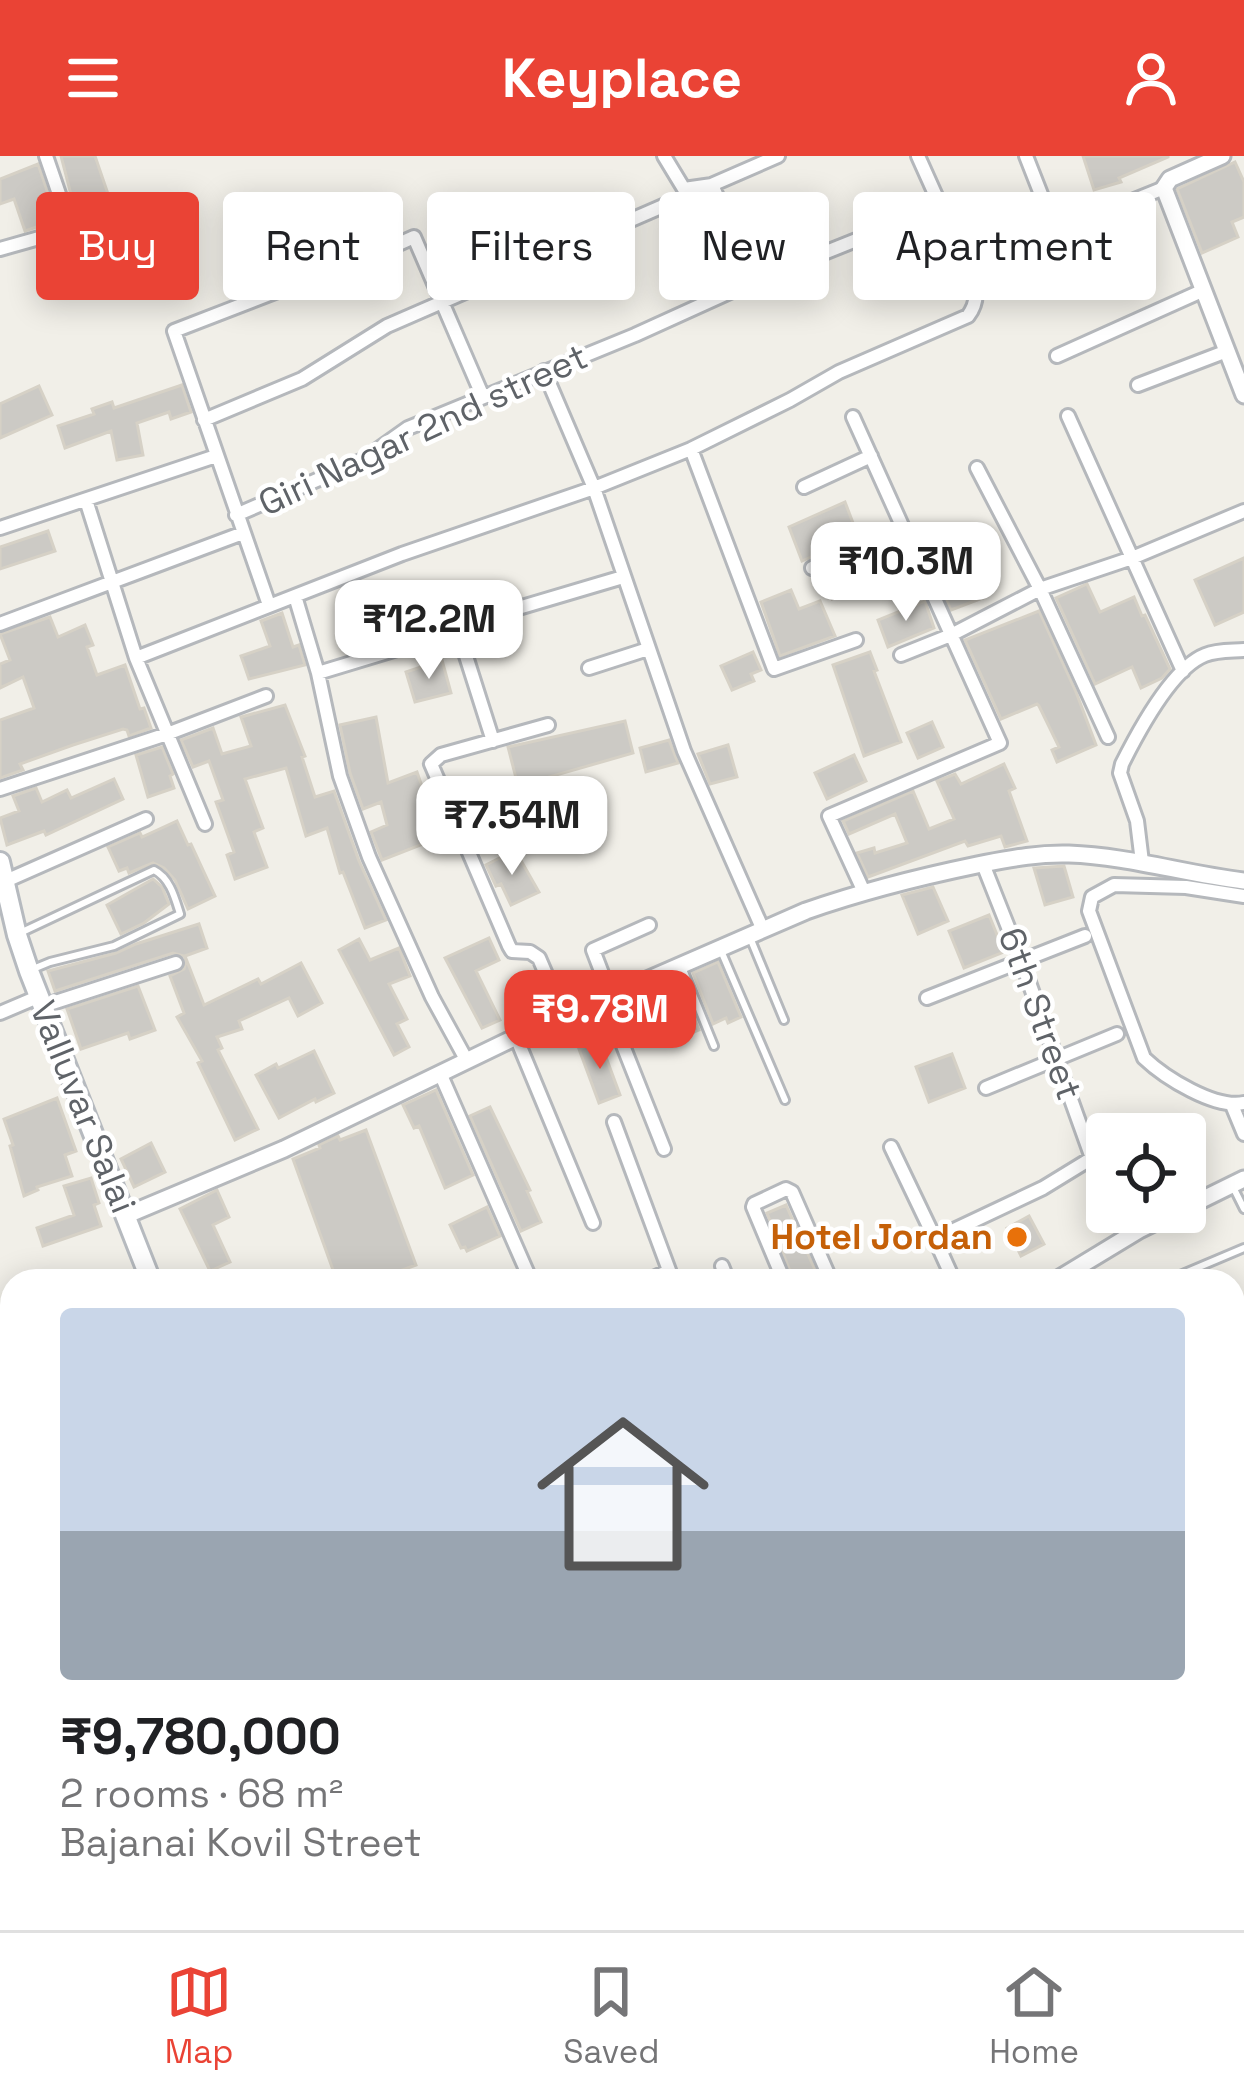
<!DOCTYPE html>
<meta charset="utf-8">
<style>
:root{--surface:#fff;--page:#f6f6f6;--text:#202124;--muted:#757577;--line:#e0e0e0;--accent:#ea4335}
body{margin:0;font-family:"Space Grotesk",sans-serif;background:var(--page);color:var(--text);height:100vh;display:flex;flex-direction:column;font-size:45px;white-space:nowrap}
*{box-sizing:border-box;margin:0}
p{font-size:39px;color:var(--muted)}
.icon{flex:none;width:66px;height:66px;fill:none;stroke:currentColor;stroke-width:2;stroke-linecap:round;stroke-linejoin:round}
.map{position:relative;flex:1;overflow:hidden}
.side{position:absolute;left:0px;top:1113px;width:1245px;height:663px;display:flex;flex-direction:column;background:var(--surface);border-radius:36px 36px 0 0;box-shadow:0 6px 30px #0003}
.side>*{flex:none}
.hud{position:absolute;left:36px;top:36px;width:1173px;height:108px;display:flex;gap:24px}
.tools{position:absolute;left:1086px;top:957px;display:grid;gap:24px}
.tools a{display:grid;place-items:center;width:120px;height:120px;border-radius:12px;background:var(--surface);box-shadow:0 6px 30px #0003;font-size:60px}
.price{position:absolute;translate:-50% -102px;padding:0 27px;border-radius:24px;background:#fff;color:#222;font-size:39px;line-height:78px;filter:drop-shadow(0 3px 6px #0008)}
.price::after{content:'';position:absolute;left:50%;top:72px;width:36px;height:27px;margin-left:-18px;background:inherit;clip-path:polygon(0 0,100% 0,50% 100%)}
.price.selected{background:var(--accent);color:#fff}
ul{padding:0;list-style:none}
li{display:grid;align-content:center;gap:24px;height:636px;padding:0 60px}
li span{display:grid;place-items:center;height:372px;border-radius:12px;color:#555}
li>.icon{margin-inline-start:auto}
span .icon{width:216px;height:216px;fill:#fffc;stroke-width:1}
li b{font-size:51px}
.pill{padding:0 42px;border-radius:12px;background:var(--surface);box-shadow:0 6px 30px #0003;font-size:42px;line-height:108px}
.pill.selected{background:var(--accent);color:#fff}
header{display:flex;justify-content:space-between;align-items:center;height:156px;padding:0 60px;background:var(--accent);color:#fff;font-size:54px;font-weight:700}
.tab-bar{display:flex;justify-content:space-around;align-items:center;height:168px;border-top:3px solid var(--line);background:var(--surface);font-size:33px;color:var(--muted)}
.tab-bar a{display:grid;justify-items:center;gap:6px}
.tab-bar .selected{color:var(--accent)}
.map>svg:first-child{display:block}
.building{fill:#cccac5;stroke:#d6d1c6;stroke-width:3}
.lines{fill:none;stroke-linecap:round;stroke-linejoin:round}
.service-casing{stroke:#b5b8bc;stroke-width:12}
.minor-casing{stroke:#b5b8bc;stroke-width:18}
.tertiary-casing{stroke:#b5b8bc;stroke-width:21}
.secondary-casing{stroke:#b6babf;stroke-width:24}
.service{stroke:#fff;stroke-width:6}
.minor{stroke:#fff;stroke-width:12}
.tertiary{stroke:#fff;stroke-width:15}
.secondary{stroke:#fff;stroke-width:18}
.food-dot{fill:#e8710a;stroke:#fff;stroke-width:4.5}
.labels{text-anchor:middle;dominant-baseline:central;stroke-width:9;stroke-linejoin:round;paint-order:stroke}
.street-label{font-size:36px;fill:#5f6368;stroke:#fff}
.food-label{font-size:36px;font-weight:bold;fill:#c56008;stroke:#fff;text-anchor:end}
</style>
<header><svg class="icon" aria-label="menu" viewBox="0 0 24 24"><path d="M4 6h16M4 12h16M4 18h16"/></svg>Keyplace<svg class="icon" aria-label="person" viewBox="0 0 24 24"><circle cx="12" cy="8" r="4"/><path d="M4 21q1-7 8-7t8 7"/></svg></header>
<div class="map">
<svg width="1244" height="1774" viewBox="0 0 1244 1774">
<rect width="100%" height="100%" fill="#f1efe8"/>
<path class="building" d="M61,0h34l24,70 -37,11z
M1083,0h85v1l-49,21 2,4 -27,8z
M1235,6l9,20v35l-12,5 6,15 -36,16 -25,-64z
M38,8l19,56 -32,11 -11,-32 -14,5v-25z
M1147,63l7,23 -40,13 -7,-23z
M182,229l9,27 -20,7 -2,-7 -32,11 6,32 -26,5 -6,-29 -46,17 -7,-22 36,-12 -2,-5 20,-7 2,6z
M39,230l13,29 -52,23v-34z
M845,346l13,34 -56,25 -13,-34z
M48,375l7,20 -55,18v-22z
M963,375l22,66 -34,13 -28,-63z
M897,385l12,26 -29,12 -10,-26z
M1244,402v54l-29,13 -20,-45z
M848,407l10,26 -26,10 -9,-25z
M1087,428l13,28 34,-15 8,19 3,-1 25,54 -8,9 -21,10 -9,-21 -37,17 -39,-86z
M791,434l8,19 21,-8 15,35 -55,20 -19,-54z
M925,445l9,27 -46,19 -10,-27z
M1039,455l37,81 20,53 -39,17 -5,-12 7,-3 -20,-41 -2,-2 -36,15 -36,-79z
M282,457l11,34 6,-2 6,20 -56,14 -8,-23 29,-10 -9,-25z
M50,461l8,20 27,-12 8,20 -6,2 10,28 28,-10 15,44 4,-1 7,20 -22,8 -2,-6 -4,-1 -50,16 -53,19 3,6 -23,8v-58l34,-12 -11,-31 -23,11v-24l10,-4 -10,-26z
M753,496l8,18 -10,4 3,7 -22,9 -11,-24z
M870,496l7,18 -3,1 27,71 -37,14 -31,-91z
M442,504l9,33 -36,9 -9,-30z
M285,549l20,51 -3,1 13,40 19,-6 25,70 27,59 -21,8 -22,-56 -3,1 -13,-45 -21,8 -20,-68 -41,11 18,49 -9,4 13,35 -32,12 -8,-24 7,-3 -18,-50 7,-2 -14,-39 -16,6 -12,-27 32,-12 9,26 29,-8 -10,-29z
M376,561l12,66 29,-11 8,23 7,-3 17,42 -67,26 -11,-28 16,-7 -6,-23 -18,7 -13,-36 -10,-48z
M625,565l8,32 -115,33 -10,-39z
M932,566l11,25 -25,11 -11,-25z
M669,584l9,23 -32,9 -6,-24z
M728,589l9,32 -27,7 -12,-30z
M162,591l11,27 -3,2 4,12 -26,9 -12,-42z
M854,599l12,26 -39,18 -12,-26z
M1004,608l11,24 -6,3 18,50 -22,6 -4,-11 -33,10 -3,-5 -97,36 -11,-24 17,-5 1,5 32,-10 -12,-29 -46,20 -6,-13 70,-30 16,38 25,-10 -17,-38 18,-7 6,10z
M114,623l9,20 -77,36 -2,-4 -37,14 -7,-27 19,-7 -6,-15 23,-8 6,14 25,-12 4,8z
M177,665l11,24 3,-1 24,52 -27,13 -13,-29 -11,-12 -11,-5 -24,10 -2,-5 -8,3 -11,-24 32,-14 2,4z
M515,694l24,42 -28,13 -10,-21 -5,2 -10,-21z
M1064,710l9,31 -28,8 -11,-37z
M153,723l9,8 7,17 -25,19 -23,11 -14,-29z
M933,731l15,34 -30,13 -16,-39z
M989,759l15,37 -40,16 -15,-37z
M199,768l8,24 -22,8 19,49 54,-26 3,5 40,-21 21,40 -24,13 -9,-18 -50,23 3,8 -25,8 5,11 -4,2 40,79 -23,11 -37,-77 4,-2 -25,-44 7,-4 -14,-37 14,-7 2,-8 -2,-5 -11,-3 -118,38 -7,-20 68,-18 20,-9z
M489,782l10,22 -23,11 24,49 -18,8 -37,-70z
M359,783l11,21 29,-12 11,28 -21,8 18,35 -10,5 12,23 -15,8 -55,-105z
M718,806l23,55 -13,6 -2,-5 -13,6 -20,-51z
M679,823l20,51 -15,6 -22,-50z
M138,830l17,44 -25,9 -2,-6 -47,16 -14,-40z
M600,885l20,54 -21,8 -20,-54z
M314,895l20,42 -18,9 -1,-3 -36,19 -23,-43 20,-11 2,4z
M952,898l13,34 -36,14 -13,-35z
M436,934l37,85 -28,13 -26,-62 -5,2 -11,-23z
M57,942l19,53 -11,4 7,21 -35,11 1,3 -14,6 -14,-50 3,-1 -9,-26z
M490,951l40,83 -3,1 14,31 -20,9 -51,-115z
M366,974l50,135 -44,16h-35l-44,-122 27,-11 -1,-3 19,-9 2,4z
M151,987l14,29 -31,15 -13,-28z
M91,1022l8,25 -5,2 7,21 -58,20 -6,-18 37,-13 -10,-29z
M217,1034l12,27 -16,8 17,37 -20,9 -30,-62z
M786,1049l34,76h-26l-27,-68z
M487,1051l13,29 -33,15 -2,-4 -4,1 -11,-23z
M1029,1060l15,28 -23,12 -14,-28z
M5,1494l7,17v54l-12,5v-75z
M12,1599v83l-12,5v-84z"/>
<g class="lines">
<defs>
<path id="service" d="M20,777l134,-63c16,8 21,28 26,44l-66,32 -64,16 -17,7
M751,784l33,80
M722,797l63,147
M682,811l32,79
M1232,1029l12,24
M1166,1125l78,-33"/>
<path id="minor" d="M664,0l20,33 28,-4 42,96
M918,0l48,107 89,-31 109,-44
M1026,0l51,130
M0,93l71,-20 -25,-73
M318,124l96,-43 69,160
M1057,200l147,-66
M544,215l50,117 90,263 79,179
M1138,229l89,-34
M1068,260l115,255
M853,261l147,326 -171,73 35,76
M204,264l98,-41 85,-53 391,-170
M691,293l83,220 82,-29
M977,312l63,121 68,148
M804,331l67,-31
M86,344l50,158 69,166
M236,359l127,-55 45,-32 227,-93 119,-54 187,-75
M0,372l216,-72
M812,412l91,-41
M295,440l23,77 22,103 29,81 63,140 35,64
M269,449l-95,-274 106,-41
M488,461l135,-40
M0,468l243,-91
M901,499l50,-20 89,-46 92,-31 112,-47
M466,500l27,85
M136,502l266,-104 192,-66 97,-39 99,-49 49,-28 129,-56c14,-19 6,-33 -2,-53
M589,512l59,-19
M318,517l86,-26
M548,569l-107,30 -10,9 78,182 3,5 18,1 9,6 25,58
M0,633l167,-55 99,-38
M1142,706l-5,-41 -17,-48 2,-9c16,-32 50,-96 83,-109 12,-5 26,-4 39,-5
M1,727l145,-64
M1244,740l-58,-9 -72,-2 -22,12 -3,14 55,147c21,20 71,51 100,45
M611,841l-18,-47 56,-25
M927,842l158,-62
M605,844l59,149
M43,850l133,-43
M0,857l40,-17
M516,881l77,186
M440,917l91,208
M986,932l131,-54
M1232,949l12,29
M614,966l59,159
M1148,978l14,-6
M891,991l44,92
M722,1110l6,15
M647,1125l22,-10
M784,1125l-31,-74 1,-3 32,-15 6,3 39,89
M954,1125l-19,-42 108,-51 49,-30 -71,-198 -38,-96
M0,1218l12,35
M0,1366l12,-4
M1233,1476l11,21
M0,1485l12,-5
M1233,1558l11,-5
M0,1593l12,-5
M172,1764l5,10
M735,1764l3,10
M1200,1764l5,10
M819,1773l20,-9
M75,1774l19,-10
M194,1774l19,-10"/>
<path id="tertiary" d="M1222,0l-52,23 -6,9 80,207
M1185,1052l59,-29
M127,1059l157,-66 232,-112 290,-126c57,-20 113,-34 171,-46 32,-6 60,-12 92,-11 59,2 116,20 175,27
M1055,1125l84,-51 37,-18"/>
<path id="secondary" d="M0,706l17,73 12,36 122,310
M0,1718l12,-6
M454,1764l6,10"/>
</defs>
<use href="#service" class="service-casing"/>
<use href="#minor" class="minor-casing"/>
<use href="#tertiary" class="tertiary-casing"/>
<use href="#secondary" class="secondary-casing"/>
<use href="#service" class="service"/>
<use href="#minor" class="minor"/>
<use href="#tertiary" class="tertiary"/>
<use href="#secondary" class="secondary"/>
</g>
<circle class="food-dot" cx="1017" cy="1081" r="12"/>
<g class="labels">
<g class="street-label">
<text transform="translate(423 274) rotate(-25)">Giri Nagar 2nd street</text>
<text transform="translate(1040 858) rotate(70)">6th Street</text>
<text transform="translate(83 951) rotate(68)">Valluvar Salai</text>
</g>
<g class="food-label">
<text x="993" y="1081">Hotel Jordan</text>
</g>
</g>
</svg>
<div class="tools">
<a><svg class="icon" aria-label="locate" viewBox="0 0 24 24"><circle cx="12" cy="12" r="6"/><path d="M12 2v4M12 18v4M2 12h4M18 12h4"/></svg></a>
</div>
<b class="price" style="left:906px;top:468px">₹10.3M</b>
<b class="price" style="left:429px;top:526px">₹12.2M</b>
<b class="price" style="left:512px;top:722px">₹7.54M</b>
<b class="price selected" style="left:600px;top:916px">₹9.78M</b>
<div class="hud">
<a class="pill selected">Buy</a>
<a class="pill">Rent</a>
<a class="pill">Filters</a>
<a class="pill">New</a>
<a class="pill">Apartment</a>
</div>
<section class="side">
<ul>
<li><span style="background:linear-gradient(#c9d6e8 60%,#9aa5b1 0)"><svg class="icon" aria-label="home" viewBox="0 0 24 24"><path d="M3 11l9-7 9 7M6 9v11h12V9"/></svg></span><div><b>₹9,780,000</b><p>2 rooms · 68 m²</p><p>Bajanai Kovil Street</p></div></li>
</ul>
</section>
</div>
<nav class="tab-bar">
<a class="selected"><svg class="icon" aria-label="map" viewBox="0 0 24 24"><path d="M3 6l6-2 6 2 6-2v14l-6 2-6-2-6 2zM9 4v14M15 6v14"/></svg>Map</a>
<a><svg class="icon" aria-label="saved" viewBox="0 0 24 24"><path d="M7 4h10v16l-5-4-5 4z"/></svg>Saved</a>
<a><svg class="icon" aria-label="home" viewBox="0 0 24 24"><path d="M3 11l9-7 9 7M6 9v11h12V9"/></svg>Home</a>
</nav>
